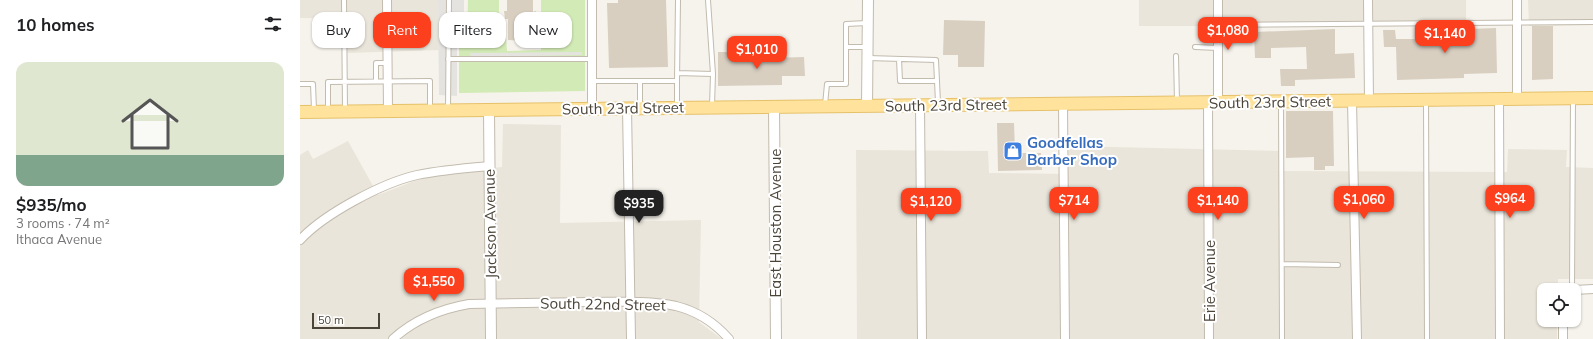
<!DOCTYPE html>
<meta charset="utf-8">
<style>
:root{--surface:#fff;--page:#f6f6f6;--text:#202124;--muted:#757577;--accent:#fc3f1d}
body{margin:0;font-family:Mulish,sans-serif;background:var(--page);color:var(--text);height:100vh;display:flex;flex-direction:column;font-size:15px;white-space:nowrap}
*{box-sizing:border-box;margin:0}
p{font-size:13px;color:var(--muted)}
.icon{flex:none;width:22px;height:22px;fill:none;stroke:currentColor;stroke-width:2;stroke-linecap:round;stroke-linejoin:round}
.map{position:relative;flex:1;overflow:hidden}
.panel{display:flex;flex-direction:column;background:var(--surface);width:300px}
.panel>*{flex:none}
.top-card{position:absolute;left:12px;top:12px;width:380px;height:36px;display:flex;gap:8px}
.controls{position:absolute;left:1237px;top:283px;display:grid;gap:8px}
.controls a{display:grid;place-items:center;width:44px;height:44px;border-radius:8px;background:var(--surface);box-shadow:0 1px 3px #0004;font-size:20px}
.scale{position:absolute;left:12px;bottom:10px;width:68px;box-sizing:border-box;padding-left:4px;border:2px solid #4b4439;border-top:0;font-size:11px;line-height:14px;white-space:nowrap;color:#4b4439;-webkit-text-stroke:3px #fff;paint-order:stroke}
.price{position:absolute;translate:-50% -34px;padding:0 9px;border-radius:8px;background:var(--accent);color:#fff;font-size:13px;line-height:26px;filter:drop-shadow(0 1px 2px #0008)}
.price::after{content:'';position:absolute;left:50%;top:24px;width:12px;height:9px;margin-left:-6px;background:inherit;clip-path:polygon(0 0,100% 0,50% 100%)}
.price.on{background:#222;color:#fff}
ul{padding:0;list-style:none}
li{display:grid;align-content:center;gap:8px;height:212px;padding:0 16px}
li span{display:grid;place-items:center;height:124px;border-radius:12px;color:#555}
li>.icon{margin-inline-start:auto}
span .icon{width:72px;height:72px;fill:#fffc;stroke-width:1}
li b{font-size:17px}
h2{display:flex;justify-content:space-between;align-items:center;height:48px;padding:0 16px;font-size:17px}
.tag{padding:0 14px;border-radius:12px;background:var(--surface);box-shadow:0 1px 3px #0004;font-size:14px;line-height:36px}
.tag.on{background:var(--accent);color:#fff}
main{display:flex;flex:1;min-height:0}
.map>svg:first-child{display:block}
.residential{fill:#eae5da}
.green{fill:#d2eab5}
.parking{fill:#e5e3e0}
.building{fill:#d8cfc1}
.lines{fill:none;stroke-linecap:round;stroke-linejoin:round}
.service-casing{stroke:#c2bbae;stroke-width:6}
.minor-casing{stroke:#c2bbae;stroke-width:10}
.tertiary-casing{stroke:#c2bbae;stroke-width:12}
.primary-casing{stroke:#e6c16a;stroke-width:14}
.service{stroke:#fff;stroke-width:4}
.minor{stroke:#fff;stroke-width:8}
.tertiary{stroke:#fff;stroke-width:10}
.primary{stroke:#ffe39c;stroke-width:12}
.labels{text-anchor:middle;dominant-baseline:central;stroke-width:4;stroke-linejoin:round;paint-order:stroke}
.street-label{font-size:15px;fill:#4b4439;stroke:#fff}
.shop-label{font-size:15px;font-weight:bold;fill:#366cbe;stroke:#fff;text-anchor:start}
</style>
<main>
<section class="panel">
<h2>10 homes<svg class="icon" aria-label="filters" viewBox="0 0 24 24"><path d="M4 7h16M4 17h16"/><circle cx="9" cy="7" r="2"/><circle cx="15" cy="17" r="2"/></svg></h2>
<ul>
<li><span style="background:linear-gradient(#dfe7d0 75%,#7fa58c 0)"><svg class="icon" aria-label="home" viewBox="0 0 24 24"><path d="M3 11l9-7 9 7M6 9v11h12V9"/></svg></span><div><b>$935/mo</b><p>3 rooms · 74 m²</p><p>Ithaca Avenue</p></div></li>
</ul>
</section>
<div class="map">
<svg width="1293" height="339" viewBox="0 0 1293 339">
<rect width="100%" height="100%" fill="#f6f3ec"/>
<path class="residential" d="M0,0h138l1,50 -92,3v-34l-47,-1z
M839,0h327v26h-327z
M1228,0h65v25l-64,1z
M203,124l58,1 -1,98 141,-3 -2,102 23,17h-422v-184l8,-5 5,9 35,-18 30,54 39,-15 36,-8 49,-5z
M769,146l210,5 -1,20 229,1 1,-23 59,1 -1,17 27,1v111h-35v11h-14v30h13v19h-700l-1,-189 132,1 1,22 79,1z"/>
<path class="green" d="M168,0h31v15l7,22 1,14 34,-1v-50h44v91l-126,2v-50l8,-3z"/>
<path class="parking" d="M138,0h26v37l-7,5v54l-18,-1z
M282,52v3l-111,2 -1,-4z"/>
<path class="building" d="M207,0h26v12l3,-1v9h-3l1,14 -5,1v6l-21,-1v-21h-3l-1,-8h3z
M318,0h48l2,67 -59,1 -2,-65h11z
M644,20l41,1 -1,46h-26v-12h-15z
M1232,26h21v53l-21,1z
M1196,28l1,45 -33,1v4l-67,2 -1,-33h-12l-1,-17h12l1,9h20l-1,-7 15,-1v9l14,-1 -1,-9z
M1035,29v25l19,-1 1,25 -60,2v6h-14l-1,-17h27l-1,-22 -35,1v10h-16l-1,-26z
M418,52h20v7l66,-2 1,19h-23v9l-64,1z
M986,111h47l1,55h-9v4h-11v-13l-28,1z
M697,123h17l1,30h26l1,17 -44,1z"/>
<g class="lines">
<defs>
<path id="service" d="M44,0l1,110
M408,0l5,74
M918,25l375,-3
M546,47h21
M895,47l23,1
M876,56l1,46
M568,58l68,2 1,21h-37l-1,-22
M148,59h144
M377,73l36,1 -1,32
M76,81v-18h11
M292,81h85l1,-81
M377,81v26
M637,81l1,22
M0,84h13l1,26
M1126,101l1,238
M981,102l1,237
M525,105l2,-21h19v-60l21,-1
M340,107v-26
M148,110l1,-110
M28,111v-29l102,-1v28
M982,264l56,1
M1272,290l1,-191"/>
<path id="minor" d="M87,0l1,111
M918,0v102
M1068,0l1,101
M1199,99l1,240
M1217,99v-99
M1052,101l5,238
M908,102l1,237
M763,104l2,235
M620,105l2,234
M327,108l4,231
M292,109v-109
M0,240c24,-26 82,-57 117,-65 23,-5 48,-7 72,-9
M1274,290l19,-1
M1263,320v19
M93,339c22,-20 47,-30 76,-35 40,-1 81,-1 122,-2 27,0 57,-2 85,4 20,5 39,17 53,33"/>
<path id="tertiary" d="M567,106l1,-106
M474,107l2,232
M189,110l2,229"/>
<path id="primary" d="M0,112l1293,-14"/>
</defs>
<use href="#service" class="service-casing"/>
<use href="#minor" class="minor-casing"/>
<use href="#tertiary" class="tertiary-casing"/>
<use href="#primary" class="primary-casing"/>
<use href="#service" class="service"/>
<use href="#minor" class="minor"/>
<use href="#tertiary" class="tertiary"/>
<use href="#primary" class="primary"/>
</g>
<defs>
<symbol id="shop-square" viewBox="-11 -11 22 22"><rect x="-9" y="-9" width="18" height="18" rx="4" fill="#3f7fe0" stroke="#fff"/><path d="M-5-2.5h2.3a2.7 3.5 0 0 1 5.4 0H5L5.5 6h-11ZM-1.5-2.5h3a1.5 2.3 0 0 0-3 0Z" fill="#fff"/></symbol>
</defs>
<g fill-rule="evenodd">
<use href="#shop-square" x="702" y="140" width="22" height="22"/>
</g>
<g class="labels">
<g class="street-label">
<text transform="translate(970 102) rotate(-1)">South 23rd Street</text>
<text transform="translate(646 105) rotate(-1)">South 23rd Street</text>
<text transform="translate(323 108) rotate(-1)">South 23rd Street</text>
<text transform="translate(475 223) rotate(-90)">East Houston Avenue</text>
<text transform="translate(190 224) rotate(-91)">Jackson Avenue</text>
<text transform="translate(909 281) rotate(-90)">Erie Avenue</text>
<text transform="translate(303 304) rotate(1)">South 22nd Street</text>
</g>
<g class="shop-label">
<text x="727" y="142">Goodfellas<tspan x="727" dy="17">Barber Shop</tspan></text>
</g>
</g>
</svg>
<div class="controls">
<a><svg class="icon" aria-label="locate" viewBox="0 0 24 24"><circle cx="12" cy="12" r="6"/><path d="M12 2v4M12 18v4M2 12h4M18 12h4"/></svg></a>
</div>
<div class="scale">50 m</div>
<b class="price" style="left:928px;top:51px">$1,080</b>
<b class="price" style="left:1145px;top:54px">$1,140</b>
<b class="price" style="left:457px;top:70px">$1,010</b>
<b class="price" style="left:1210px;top:219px">$964</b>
<b class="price" style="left:1064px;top:220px">$1,060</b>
<b class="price" style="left:774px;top:221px">$714</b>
<b class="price" style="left:918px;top:221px">$1,140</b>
<b class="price" style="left:631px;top:222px">$1,120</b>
<b class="price on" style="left:339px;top:224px">$935</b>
<b class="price" style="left:134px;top:302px">$1,550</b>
<div class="top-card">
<a class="tag">Buy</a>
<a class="tag on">Rent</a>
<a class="tag">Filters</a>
<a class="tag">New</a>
</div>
</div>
</main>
